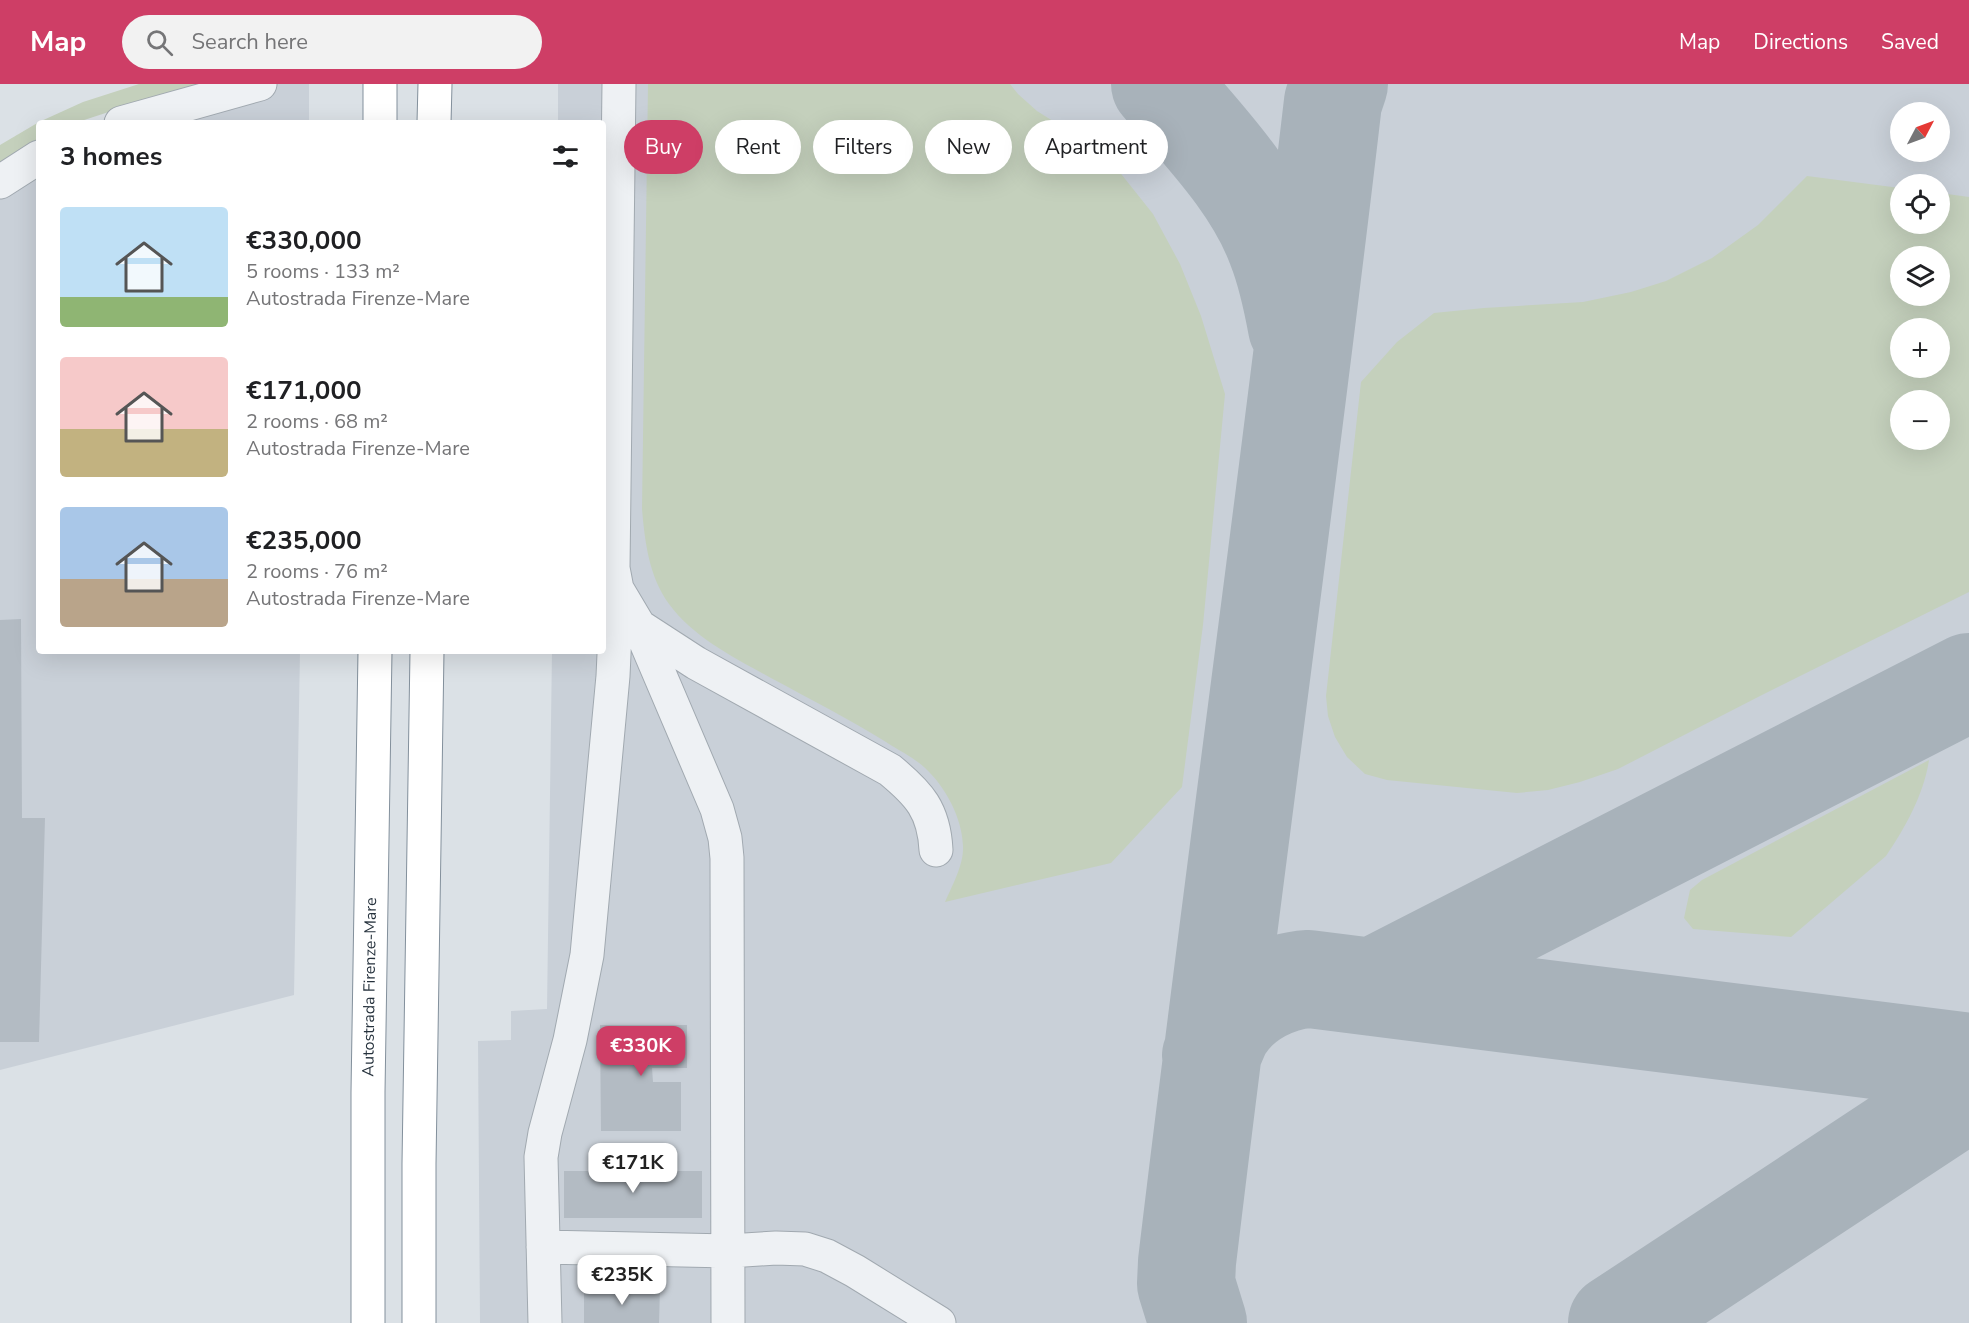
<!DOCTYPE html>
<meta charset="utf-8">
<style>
:root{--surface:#fff;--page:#f2f2f2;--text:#202124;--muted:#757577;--accent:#ce3e66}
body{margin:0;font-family:"Nunito Sans",sans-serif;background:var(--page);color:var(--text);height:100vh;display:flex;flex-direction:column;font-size:22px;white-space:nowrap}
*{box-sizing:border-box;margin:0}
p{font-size:20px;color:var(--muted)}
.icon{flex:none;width:33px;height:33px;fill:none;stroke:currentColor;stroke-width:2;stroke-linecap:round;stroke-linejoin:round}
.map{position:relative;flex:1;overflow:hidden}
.panel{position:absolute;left:36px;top:36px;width:570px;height:534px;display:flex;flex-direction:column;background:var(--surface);border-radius:6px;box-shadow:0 6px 24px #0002}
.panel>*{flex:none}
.hud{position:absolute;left:624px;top:36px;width:570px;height:54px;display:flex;gap:12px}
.needle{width:39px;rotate:49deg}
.buttons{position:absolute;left:1890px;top:18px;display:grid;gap:12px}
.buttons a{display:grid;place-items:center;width:60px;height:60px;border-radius:50%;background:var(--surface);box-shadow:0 6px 24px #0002;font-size:30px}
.price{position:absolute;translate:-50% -51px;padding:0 14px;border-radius:12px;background:#fff;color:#222;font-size:20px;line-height:39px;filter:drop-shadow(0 2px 3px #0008)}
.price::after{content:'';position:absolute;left:50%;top:36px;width:18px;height:14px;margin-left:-9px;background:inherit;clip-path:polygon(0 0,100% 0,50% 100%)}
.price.active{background:var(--accent);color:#fff}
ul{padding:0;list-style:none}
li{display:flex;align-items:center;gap:18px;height:150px;padding:0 24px}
li span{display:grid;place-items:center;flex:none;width:168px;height:120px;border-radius:6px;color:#555}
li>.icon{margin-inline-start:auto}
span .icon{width:72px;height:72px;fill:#fffc;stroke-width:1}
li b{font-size:26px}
h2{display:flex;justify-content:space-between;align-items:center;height:72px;padding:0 24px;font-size:26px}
.pill{padding:0 21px;border-radius:27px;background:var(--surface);box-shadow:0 6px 24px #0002;font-size:21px;line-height:54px}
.pill.active{background:var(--accent);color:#fff}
header{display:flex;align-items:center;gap:36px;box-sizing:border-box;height:84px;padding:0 30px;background:var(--accent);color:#fff}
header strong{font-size:28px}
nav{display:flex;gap:33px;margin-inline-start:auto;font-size:21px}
.search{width:420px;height:54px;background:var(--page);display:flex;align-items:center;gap:15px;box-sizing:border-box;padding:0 21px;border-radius:33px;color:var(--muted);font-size:22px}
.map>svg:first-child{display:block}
.built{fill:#c9d0d8;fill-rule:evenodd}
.green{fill:#c4d0bc;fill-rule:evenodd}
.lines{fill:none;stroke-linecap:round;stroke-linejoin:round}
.taxiway{stroke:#a8b2ba;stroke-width:98}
.building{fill:#b3bbc3}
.minor-casing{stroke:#a1a9b0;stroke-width:35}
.highway-casing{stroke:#83909c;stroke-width:35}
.minor{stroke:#eef1f4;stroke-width:33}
.highway{stroke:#fff;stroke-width:33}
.labels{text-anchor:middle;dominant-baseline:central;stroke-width:4.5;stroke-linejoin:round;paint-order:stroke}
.street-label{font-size:16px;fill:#25313c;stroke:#eaf0f4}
</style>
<header>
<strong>Map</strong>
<div class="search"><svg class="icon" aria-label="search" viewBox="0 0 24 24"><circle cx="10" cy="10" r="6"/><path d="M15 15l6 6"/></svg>Search here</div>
<nav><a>Map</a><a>Directions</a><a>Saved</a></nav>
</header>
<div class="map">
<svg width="1969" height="1239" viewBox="0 0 1969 1239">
<rect width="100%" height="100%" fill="#dbe1e6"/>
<path class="built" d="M272,0h37v39h-153z
M558,0h1411v1239h-1489l-2,-282 33,-1v-29l36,-2 5,-358h51v-528h-45zM1900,28h40v40h-40zM1900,100h40v40h-40zM1900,172h40v40h-40zM1900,244h40v40h-40zM1900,316h40v40h-40z
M39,85v482h261l-6,344 -294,75v-874z"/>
<path class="green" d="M139,0h79l-91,22 -52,17h-36v18l-39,25v-21l39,-23 44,-20z
M648,0h362l8,10 19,17 43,27 38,32 35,44 27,50 21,52 24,78 -22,231 -21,162 -71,76 -166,39c7,-16 19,-38 18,-56 -1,-29 -18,-60 -39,-79 -11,-10 -26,-17 -38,-25 -37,-23 -76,-43 -115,-64 -36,-20 -77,-40 -102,-74 -20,-28 -24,-61 -27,-95z
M1807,92l93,12v36h40v-31l29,4v395l-209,104 -142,73 -38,13 -32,8 -31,3 -130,-13 -22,-6 -18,-17 -12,-20 -7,-21 -2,-20 35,-314 36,-40 37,-29 50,-5 99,-6 48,-10 35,-11 46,-23 46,-33zM1900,172h40v40h-40zM1900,244h40v40h-40zM1900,316h40v40h-40z
M1929,676c-5,34 -24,68 -43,96l-95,81 -98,-8 -9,-11 6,-28 12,-10z"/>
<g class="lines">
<path class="taxiway" d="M1160,0c42,50 93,101 116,163 10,25 16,53 21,80
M1373,903l596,-305
M1211,972c5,-10 8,-21 14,-30 18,-27 52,-45 84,-47l660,83
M1198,1239l-12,-39 1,-22c46,-387 101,-773 146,-1160l6,-18
M1617,1239l352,-232"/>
</g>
<path class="building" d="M21,535l1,199h23l-6,224h-39v-422z
M600,941h87v43h-35l1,14h28v49h-80z
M564,1087h138v47h-138z
M584,1205h76l-1,34h-75z"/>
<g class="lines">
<defs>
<path id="minor" d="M619,0l-6,484 4,21 22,37 78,183 8,29 2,20 1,465
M121,39l139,-39
M0,98l39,-25
M639,542l57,37 194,107c29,24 44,40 46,80
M543,1163l186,4 47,-3 29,1 22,7 28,15 84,52
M545,1239l-4,-166 4,-24 25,-93 17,-85 26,-279 4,-87"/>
<g id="highway">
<path d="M380,39v-39"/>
<path d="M434,39l1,-39"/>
<path id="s1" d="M368,1239v-231l7,-441"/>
<path d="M419,1239v-159l8,-513"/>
</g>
</defs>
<use href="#minor" class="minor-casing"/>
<use href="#highway" class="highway-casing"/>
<use href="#minor" class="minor"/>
<use href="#highway" class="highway"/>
</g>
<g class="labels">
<g class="street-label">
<text stroke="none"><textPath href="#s1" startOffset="336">Autostrada Firenze-Mare</textPath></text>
</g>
</g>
</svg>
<div class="buttons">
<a><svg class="needle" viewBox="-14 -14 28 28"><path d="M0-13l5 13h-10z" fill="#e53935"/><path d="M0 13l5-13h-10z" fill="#757577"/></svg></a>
<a><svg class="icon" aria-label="locate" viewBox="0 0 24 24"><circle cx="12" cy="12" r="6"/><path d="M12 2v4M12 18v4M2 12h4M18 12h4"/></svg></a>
<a><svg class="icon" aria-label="layers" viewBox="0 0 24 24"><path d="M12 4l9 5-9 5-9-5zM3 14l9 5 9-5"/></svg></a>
<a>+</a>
<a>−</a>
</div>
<b class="price active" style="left:641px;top:993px">€330K</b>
<b class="price" style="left:633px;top:1110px">€171K</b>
<b class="price" style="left:622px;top:1222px">€235K</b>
<div class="hud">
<a class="pill active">Buy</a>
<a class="pill">Rent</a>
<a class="pill">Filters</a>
<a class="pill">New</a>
<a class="pill">Apartment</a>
</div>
<section class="panel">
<h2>3 homes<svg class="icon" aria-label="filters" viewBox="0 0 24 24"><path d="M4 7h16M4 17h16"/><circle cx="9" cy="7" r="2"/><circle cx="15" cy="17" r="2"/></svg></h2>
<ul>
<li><span style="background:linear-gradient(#bfe0f5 75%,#8fb573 0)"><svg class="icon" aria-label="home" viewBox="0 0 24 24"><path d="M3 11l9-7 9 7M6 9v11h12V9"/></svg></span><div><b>€330,000</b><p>5 rooms · 133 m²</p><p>Autostrada Firenze-Mare</p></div></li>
<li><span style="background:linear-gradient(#f6c9c9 60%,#c2b280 0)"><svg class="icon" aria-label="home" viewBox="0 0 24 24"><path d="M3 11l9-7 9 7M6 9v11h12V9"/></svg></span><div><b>€171,000</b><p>2 rooms · 68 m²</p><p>Autostrada Firenze-Mare</p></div></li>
<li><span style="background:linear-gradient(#a9c7e8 60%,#b9a48a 0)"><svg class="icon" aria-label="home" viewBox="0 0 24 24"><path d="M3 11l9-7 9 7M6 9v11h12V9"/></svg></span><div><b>€235,000</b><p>2 rooms · 76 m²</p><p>Autostrada Firenze-Mare</p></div></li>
</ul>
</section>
</div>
